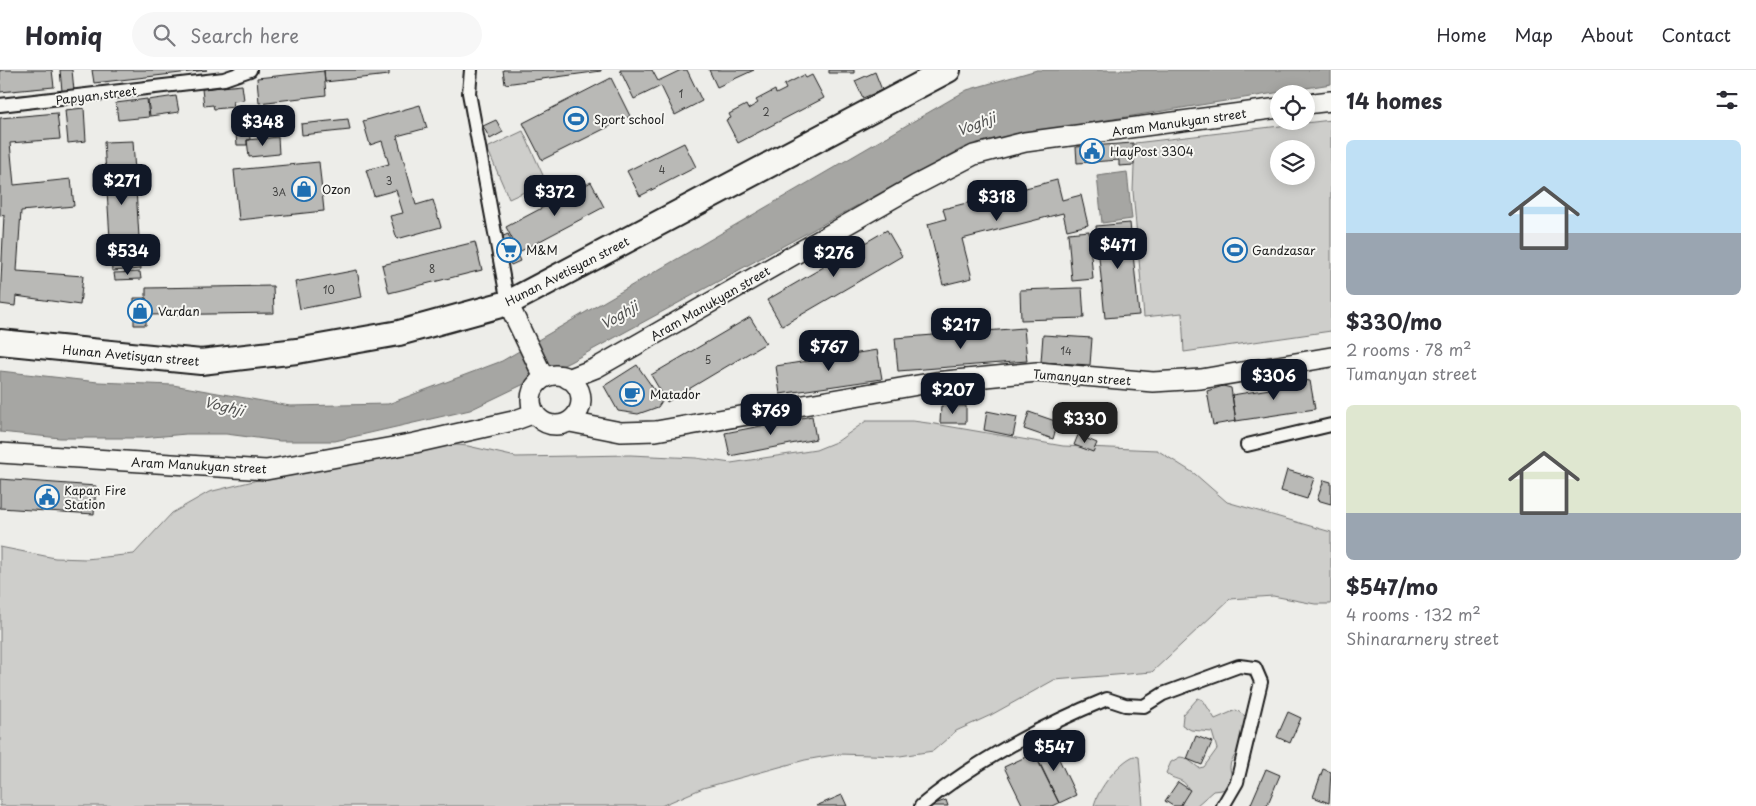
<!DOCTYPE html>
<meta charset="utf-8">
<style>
:root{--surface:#fff;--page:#f7f7f7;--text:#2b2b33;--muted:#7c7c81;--line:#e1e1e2;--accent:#111827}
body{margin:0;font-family:"Playpen Sans",sans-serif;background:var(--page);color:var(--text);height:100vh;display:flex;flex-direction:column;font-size:19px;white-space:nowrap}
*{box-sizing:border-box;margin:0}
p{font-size:16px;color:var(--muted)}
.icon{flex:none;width:28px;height:28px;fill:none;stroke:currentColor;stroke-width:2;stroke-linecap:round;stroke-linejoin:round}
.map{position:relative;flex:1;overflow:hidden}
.panel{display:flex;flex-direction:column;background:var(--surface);width:425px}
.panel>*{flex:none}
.buttons{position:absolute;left:1270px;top:15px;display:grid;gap:10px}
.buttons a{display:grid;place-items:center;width:45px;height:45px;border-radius:50%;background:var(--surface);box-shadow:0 2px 12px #0003;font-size:25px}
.price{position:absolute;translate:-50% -42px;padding:0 11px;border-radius:10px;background:var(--accent);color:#fff;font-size:16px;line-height:32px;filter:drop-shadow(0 1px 2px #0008)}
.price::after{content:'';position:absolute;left:50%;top:30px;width:15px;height:11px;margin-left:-8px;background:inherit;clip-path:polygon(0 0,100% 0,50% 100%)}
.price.active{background:#222;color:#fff}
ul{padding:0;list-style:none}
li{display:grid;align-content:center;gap:10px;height:265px;padding:0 15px}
li span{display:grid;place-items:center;height:155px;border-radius:8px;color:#555}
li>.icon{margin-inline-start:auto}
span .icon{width:90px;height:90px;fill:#fffc;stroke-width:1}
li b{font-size:21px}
h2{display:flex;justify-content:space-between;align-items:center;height:60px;padding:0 15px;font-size:21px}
header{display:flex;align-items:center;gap:30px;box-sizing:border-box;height:70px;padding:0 25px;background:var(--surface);border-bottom:1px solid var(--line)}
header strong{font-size:24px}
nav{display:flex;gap:28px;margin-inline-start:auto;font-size:18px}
.search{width:350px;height:45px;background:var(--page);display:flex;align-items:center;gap:12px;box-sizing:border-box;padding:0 18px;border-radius:28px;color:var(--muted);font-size:19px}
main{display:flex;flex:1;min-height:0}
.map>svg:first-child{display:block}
.green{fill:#cececb;stroke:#757574;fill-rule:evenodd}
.water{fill:#a6a6a3;stroke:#6f6f6d}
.building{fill:#b9b9b6;stroke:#1c1c1c}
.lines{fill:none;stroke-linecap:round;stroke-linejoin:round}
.street-casing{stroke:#1c1c1c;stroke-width:16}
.secondary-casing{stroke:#1c1c1c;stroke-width:22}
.highway-casing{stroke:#1c1c1c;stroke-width:28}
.street{stroke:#f6f6f2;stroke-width:12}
.secondary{stroke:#f6f6f2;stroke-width:19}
.highway{stroke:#f6f6f2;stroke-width:24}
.labels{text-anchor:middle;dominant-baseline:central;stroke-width:4;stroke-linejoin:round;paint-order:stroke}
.number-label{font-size:10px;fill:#434342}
.street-label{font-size:12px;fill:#1c1c1c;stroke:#f6f6f2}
.poi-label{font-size:12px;fill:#1c1c1c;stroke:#f6f6f2;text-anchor:start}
.water-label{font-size:14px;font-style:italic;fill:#535352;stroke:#f6f6f2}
</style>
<header>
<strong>Homiq</strong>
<div class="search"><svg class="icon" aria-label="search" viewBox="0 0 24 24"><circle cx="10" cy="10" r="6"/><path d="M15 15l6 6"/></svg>Search here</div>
<nav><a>Home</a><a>Map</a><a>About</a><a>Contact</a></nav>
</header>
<main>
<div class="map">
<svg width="1331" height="736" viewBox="0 0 1331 736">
<rect width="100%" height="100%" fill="#edede9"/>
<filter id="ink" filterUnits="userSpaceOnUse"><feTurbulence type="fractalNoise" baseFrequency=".02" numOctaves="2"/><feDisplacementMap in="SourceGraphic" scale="10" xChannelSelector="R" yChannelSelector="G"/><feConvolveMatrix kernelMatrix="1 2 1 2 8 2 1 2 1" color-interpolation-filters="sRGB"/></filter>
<g filter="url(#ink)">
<path class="green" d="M1331,50v211l-147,21 -2,-39 -38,4 -11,-126 2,-48zM1279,79h27v27h-27z
M523,61l23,51 -37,17 -22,-51z
M866,351h47l22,3 128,22 94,4 38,24 32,28 104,30v72h-16l-42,-8 -43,3 -78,73 -98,8 -63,35 -35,16 -23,20 -33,5 -61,-2 -34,6 -102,28 -42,18h-661v-259l55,11 31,1 48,-5 38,-41 37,-21 113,-28 113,-21 33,3 48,11 114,-2 66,3 35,5 85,-13 22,-9z
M1198,628l5,2 12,19 21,-9 14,9c-3,9 -5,20 -9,28 -6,10 -16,16 -8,30l-4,12 -16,2 -17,15h-15l7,-18c-5,-11 -15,-7 -22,-15l5,-11 9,-5 6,1 13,10 5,-1 13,-18 -5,-17 -21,-2 -9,-5 1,-10z
M1134,686l5,1 4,49h-49c3,-16 25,-44 40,-50z"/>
<path class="water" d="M1037,0h294v14l-311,50 -57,14 -393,214 -100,48 -135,31h-55l-54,-7h-40l-45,4h-81l-60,-6v-61l98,11 75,3 117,21 98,-2 114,-43 465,-271z
M1127,102l5,47 -30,4 -5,-47z"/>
<path class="building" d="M0,0h52l2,17 -54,5z
M60,0h12l2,21h-12z
M92,0h115l-113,13z
M324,0h65v5l-64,7z
M503,0h98v1l-96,13z
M620,0h32l6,11 23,-11h6l15,31 -27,14 -14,-29 -27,13z
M709,0h45l-37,17z
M829,0h25v3h-25z
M324,1l2,24 -67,8 -2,-25z
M875,2l7,18 -19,8 -8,-17z
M804,5l2,3 6,-3 12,23 -86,45 -12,-23 5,-2 -2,-4 17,-9 2,4 10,-6 -2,-3 19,-10 1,4 10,-5 -2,-4z
M611,8l19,38 -88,44 -19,-37z
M242,15l2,15 -11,1 1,6 -20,2 -1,-4 -9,1 -2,-17z
M176,26l3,16 -29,4 -2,-16z
M147,29l2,18 -31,3 -2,-17z
M420,35l7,23 -30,8 19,69 17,-5 8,27 -44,12 -7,-23 13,-3 -7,-23 -22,6 -8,-26 23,-6 -7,-23 -12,4 -7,-24z
M84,38l2,33 -18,2 -3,-33z
M248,42l2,28h-3v5h-10l-3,-32z
M57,43l3,26 -50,4 4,42 57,-6 3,27 -53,5 -4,60 66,5 -3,29 -64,-9 -1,10 -15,-2 4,-89 -4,1v-98z
M348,49l2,11 -48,5 -1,-11z
M496,50l7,12 -13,7 -7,-13z
M278,67l1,17 -30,3 -2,-17z
M133,71l8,128 -29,2 -8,-129z
M684,73l12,24 -56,29 -13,-25z
M1133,73l1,22 -15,1v-6l-42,3 -1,-16z
M319,92l5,49 -85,9 -5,-50z
M1057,110l5,20 19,-5 7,30 -21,5 -4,-17 -101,26 10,39 -29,7 -15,-61 18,-5 -3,-10z
M591,112l13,25 -85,45 -13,-25z
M1130,153l9,92 -34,3 -9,-92z
M887,160l15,26 -120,70 -15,-26z
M1089,161l4,48 -21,2 -4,-48z
M508,164l12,27 -9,4 -12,-27z
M475,172l7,28 -93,23 -7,-28z
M357,200l5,27 -62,12 -5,-27z
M140,202l1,7 -26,1 -1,-7z
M273,216l1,27 -128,2v-27z
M1077,218h5l2,30 -63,2 -1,-30z
M134,228h12v27h-12z
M750,247l16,26 -99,59 -16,-27z
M1024,258l3,33 -129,10 -3,-33z
M1043,265l49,3 -2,27 -49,-3z
M877,280l5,29 -102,15 -4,-28z
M637,295l25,36 -4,6 -20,7 -20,-3 -14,-25z
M1304,310l6,1 5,28 -79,12 -4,-26 57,-9 4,-4z
M1223,316l8,2 5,33 -23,4 -6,-34z
M941,336h25v17h-26z
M987,341l30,6 -4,19 -29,-6z
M1029,342l29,10 -5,17 -29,-10z
M812,346l4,23 -86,17 -5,-23z
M1078,365l19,8 -4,9 -19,-7z
M1287,400l27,8 -7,21 -26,-8z
M0,409l96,7 -2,28 -94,-6z
M1324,410l7,2v22l-14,-4z
M1288,642l13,6 -11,25 -13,-6z
M1196,666l16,6 -10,23 -15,-6z
M1050,670l26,55 -17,8 -26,-54z
M1034,683l25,50 -6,3h-30l-19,-39z
M1266,699l14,6 -13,31h-17z
M1323,699l8,3 -2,31 -16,-6z
M1178,712l12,8 -10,16h-7l-8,-5z
M842,725l5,11h-31z
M946,730l2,6h-19z"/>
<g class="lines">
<defs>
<path id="street" d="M471,0l-2,23 39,210
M0,35l224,-26 26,-9
M1247,375l84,-20
M921,736c51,-43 124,-82 186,-107l18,6 19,1 19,-12 76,-28 16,2 6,14 -24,100 -14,24"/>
<path id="secondary" d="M1306,34l25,-3
M508,233l36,75
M531 330a25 25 0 1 1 50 0a25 25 0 1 1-50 0Z
M568,309l28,-11 320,-183 58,-30 51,-13 254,-34
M570,352l51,10 35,-1 279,-49 102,-10 116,10 48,-3 130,-22
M0,383l266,17 149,-27 98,-22 22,-8"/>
<path id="highway" d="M0,272l201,20 96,-11 102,-18 109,-30 440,-233"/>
</defs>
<use href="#street" class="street-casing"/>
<use href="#secondary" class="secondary-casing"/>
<use href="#highway" class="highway-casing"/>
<use href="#street" class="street"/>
<use href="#secondary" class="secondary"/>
<use href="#highway" class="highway"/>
</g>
</g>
<defs>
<symbol id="stadium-ring" viewBox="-11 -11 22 22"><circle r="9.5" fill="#f6f6f2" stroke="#1f6fb2" stroke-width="1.5"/><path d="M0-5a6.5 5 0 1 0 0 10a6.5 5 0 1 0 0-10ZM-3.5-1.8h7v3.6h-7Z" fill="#1f6fb2"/></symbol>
<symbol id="civic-ring" viewBox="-11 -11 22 22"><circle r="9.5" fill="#f6f6f2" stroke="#1f6fb2" stroke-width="1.5"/><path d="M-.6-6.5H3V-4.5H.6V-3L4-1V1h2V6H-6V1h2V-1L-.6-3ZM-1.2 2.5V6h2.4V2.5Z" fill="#1f6fb2"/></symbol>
<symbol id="shop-ring" viewBox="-11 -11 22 22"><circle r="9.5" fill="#f6f6f2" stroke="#1f6fb2" stroke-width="1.5"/><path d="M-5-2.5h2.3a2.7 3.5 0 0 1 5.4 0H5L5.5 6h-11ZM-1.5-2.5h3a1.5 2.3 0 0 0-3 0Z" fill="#1f6fb2"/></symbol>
<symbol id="supermarket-ring" viewBox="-11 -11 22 22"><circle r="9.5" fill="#f6f6f2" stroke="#1f6fb2" stroke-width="1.5"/><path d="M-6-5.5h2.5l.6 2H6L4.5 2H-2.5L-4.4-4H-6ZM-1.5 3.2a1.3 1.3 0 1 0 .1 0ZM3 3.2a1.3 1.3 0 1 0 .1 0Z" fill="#1f6fb2"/></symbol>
<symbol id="cafe-ring" viewBox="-11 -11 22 22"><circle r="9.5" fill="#f6f6f2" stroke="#1f6fb2" stroke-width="1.5"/><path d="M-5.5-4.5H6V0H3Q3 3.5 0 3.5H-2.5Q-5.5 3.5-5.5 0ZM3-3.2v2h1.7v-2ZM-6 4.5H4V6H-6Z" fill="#1f6fb2"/></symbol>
</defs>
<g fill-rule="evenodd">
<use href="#stadium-ring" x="562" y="35" width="28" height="28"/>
<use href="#civic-ring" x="1078" y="67" width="28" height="28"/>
<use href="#shop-ring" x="290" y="105" width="28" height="28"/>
<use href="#supermarket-ring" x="495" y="166" width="28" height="28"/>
<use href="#stadium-ring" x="1221" y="166" width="28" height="28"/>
<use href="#shop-ring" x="126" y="227" width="28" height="28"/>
<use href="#cafe-ring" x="618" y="310" width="28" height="28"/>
<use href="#civic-ring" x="33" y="413" width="28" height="28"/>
</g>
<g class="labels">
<g class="number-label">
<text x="681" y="23">1</text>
<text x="766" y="41">2</text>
<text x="662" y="99">4</text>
<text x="389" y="110">3</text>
<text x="279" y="121">3A</text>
<text x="432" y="198">8</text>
<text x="329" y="219">10</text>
<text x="1066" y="280">14</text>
<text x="708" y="289">5</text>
</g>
<g class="street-label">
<text transform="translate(96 25) rotate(-7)">Papyan street</text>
<text transform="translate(1179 52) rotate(-8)">Aram Manukyan street</text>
<text transform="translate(567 201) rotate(-27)">Hunan Avetisyan street</text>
<text transform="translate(710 233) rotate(-30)">Aram Manukyan street</text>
<text transform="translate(131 285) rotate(5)">Hunan Avetisyan street</text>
<text transform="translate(1082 307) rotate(4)">Tumanyan street</text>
<text transform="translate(199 395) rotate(3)">Aram Manukyan street</text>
</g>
<g class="poi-label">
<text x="594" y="49">Sport school</text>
<text x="1110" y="81">HayPost 3304</text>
<text x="322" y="119">Ozon</text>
<text x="526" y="180">M&amp;M</text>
<text x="1252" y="180">Gandzasar</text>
<text x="158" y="241">Vardan</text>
<text x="650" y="324">Matador</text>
<text x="64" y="420">Kapan Fire<tspan x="64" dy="14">Station</tspan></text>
</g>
<g class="water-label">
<text transform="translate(976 54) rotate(-21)">Voghji</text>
<text transform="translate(619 245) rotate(-30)">Voghji</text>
<text transform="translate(224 336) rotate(14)">Voghji</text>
</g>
</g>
</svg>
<div class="buttons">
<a><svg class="icon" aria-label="locate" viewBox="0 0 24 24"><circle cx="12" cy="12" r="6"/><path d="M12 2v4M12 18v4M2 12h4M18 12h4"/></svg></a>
<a><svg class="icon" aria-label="layers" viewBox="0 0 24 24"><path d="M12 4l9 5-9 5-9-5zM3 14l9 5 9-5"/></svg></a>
</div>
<b class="price" style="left:263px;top:77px">$348</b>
<b class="price" style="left:122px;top:136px">$271</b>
<b class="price" style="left:555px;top:147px">$372</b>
<b class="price" style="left:997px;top:152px">$318</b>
<b class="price" style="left:1118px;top:200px">$471</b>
<b class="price" style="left:128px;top:206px">$534</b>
<b class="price" style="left:834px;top:208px">$276</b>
<b class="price" style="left:961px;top:280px">$217</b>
<b class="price" style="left:829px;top:302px">$767</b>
<b class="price" style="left:1274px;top:331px">$306</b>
<b class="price" style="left:953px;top:345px">$207</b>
<b class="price" style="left:771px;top:366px">$769</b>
<b class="price active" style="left:1085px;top:374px">$330</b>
<b class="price" style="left:1054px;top:702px">$547</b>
</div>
<section class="panel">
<h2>14 homes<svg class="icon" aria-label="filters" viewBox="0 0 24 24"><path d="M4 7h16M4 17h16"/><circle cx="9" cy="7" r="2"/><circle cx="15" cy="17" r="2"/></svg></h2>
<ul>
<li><span style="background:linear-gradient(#bfe0f5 60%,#9aa5b1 0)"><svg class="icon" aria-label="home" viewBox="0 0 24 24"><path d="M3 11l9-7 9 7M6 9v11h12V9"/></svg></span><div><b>$330/mo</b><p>2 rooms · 78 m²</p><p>Tumanyan street</p></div></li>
<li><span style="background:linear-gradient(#dfe7d0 70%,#9aa5b1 0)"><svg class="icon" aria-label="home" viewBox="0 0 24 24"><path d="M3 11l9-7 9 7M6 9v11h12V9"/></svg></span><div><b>$547/mo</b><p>4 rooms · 132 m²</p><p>Shinararnery street</p></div></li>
</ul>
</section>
</main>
